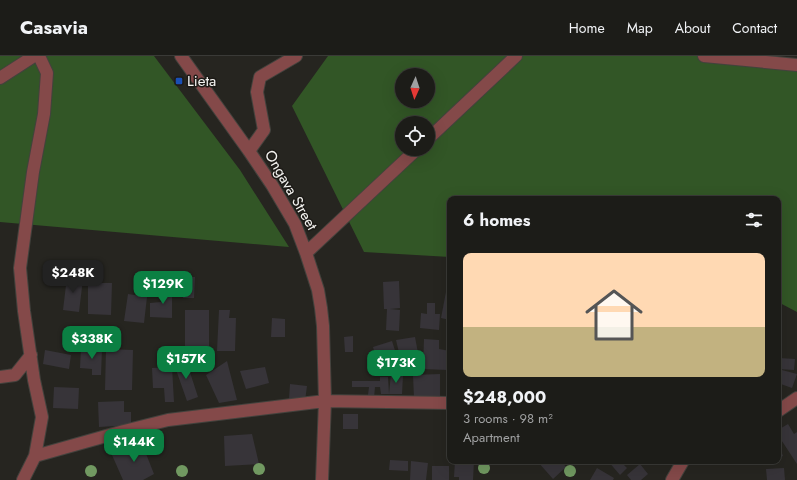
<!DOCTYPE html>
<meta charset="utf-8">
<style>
:root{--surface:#1c1c18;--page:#292925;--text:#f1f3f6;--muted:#a0a1a2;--line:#3a3a37;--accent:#0b8043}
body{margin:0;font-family:Jost,sans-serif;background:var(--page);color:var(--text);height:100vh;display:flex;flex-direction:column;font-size:15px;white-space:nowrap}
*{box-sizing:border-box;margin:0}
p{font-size:13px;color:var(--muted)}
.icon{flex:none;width:22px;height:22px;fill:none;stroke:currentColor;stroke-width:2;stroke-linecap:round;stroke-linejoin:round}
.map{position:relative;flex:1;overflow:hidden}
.panel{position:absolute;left:447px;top:140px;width:334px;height:268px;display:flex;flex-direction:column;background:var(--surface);border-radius:8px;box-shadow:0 4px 16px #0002,0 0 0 1px var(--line)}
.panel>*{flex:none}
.needle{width:26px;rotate:183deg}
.controls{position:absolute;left:395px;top:12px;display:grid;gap:8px}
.controls a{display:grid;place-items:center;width:40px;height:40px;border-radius:50%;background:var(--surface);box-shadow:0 4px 16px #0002,0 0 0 1px var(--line);font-size:20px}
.price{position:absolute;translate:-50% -34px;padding:0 9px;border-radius:8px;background:var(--accent);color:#fff;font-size:13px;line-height:26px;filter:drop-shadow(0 1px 2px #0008)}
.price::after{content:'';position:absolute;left:50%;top:24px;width:12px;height:9px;margin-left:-6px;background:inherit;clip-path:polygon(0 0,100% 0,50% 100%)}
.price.on{background:#222;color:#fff}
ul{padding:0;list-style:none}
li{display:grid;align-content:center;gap:8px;height:212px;padding:0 16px}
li+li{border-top:1px solid var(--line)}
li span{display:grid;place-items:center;height:124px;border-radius:8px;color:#555}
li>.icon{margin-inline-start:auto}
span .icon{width:72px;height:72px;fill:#fffc;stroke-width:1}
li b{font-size:17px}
h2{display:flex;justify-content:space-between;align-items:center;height:48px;padding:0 16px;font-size:17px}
header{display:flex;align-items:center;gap:24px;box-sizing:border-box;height:56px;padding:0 20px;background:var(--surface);border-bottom:1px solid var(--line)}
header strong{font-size:19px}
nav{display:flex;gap:22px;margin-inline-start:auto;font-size:14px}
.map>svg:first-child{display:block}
.green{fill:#325626;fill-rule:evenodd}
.building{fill:#373439}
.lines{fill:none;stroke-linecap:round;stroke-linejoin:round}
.minor-casing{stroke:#43423d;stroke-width:14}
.minor{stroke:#844949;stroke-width:12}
.tree{fill:#719961}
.transit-dot{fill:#1a4fb4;stroke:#1d1b17;stroke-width:1.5}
.labels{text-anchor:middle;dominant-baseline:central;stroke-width:3;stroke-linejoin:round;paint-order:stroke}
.poi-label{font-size:15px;fill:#f5f4f1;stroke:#1d1b17;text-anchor:start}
.street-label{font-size:15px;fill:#f5f4f1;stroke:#1d1b17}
</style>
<header>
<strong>Casavia</strong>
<nav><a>Home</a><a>Map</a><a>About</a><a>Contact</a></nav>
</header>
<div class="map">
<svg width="797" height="424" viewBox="0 0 797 424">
<rect width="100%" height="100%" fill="#262520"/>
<path class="green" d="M0,0h154l86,114 49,77 -289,-25z
M328,0h376l93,9v247l-19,-10v-103h-328v58l-86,-5 -72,-146zM402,19h26v26h-26zM402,67h26v26h-26z"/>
<path class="building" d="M67,221l16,2 -4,33 -16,-2z
M184,221h11l-1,21h-11z
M399,225l1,27 -10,1 10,1 -1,21 -13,-1 1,-21h-3l-1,-27z
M88,227h24l-1,32 -23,-1z
M161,232h11v30l-22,-1v-14l11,-1z
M446,236l4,1v27l-9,-2z
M128,238l19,3 -3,26 -20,-2z
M427,247h8v11h5l-1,16 -19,-2 1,-15 6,1z
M185,254h24v39h-24z
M219,254h11l-1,8h7l-1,33h-18z
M272,262l13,1v18h-14z
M449,266h1v20l-4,-1z
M353,280v16h-8l-1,-15z
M415,281l3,16 -18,4 -4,-17z
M424,283l15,1v9l11,2 -2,19 -25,-1z
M392,285l6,19 -20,6 -5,-19z
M81,292l21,1 -1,26h-9v-6l-12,-1z
M106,293l27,1 -1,40h-27z
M45,294l26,5 -2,14 -26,-5z
M779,302l16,1 -1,11 -16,-1 19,5 -5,14 -14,-5v-14z
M186,304l12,37 -11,4 -13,-37z
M227,305l10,39 -18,3 -13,-28z
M172,311l2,35h-9l-1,-14h-11l-1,-20z
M265,311l4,16 -23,6 -6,-18z
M391,318l12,1 -1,19h-13z
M440,318v23l-26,1 -1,-23z
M380,321h8l1,17h-8l-1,-7h-5l-1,11 -6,-3 1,-8h-17v-6h28z
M290,328l17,2 -2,15 -16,-2z
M54,331l25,1 -1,21 -25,-1z
M124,345v11h7v13l-32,2 -1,-25z
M343,358h15v15h-15z
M788,368l6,10 3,-2v32l-19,-29v-5z
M252,378l7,30 -34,2 -1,-30z
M141,385l13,33 -11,6h-20l-11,-25z
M778,386l5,14 -5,2z
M390,404l18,1v10l-19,-1z
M411,405l17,2 -2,17h-16z
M455,405h19l-1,19h-14v-3h-5z
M539,405h22l5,6 -13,12 -15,-17z
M608,405h16l-2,2 5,5 -7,7z
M640,408l8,10 -7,6h-10l-4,-5z
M432,410h17v14h-17z
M597,412l17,10 -1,2h-23z
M784,412l1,12h-18l-1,-11z"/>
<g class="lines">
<defs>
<path id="minor" d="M181,0l68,95 23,34 23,39 11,29 12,37 3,18 2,18 2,75 -3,79
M704,0l93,9
M0,22l34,-22
M428,83l88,-83
M249,95l15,-21 -7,-38 3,-15 36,-21
M306,197l111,-104
M0,321l15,-2 16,-20
M778,355l19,-13
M35,400l89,-25 44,-11 157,-19 125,2
M23,424l12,-24 7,-39 -8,-37 -10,-69 -4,-43 13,-96 11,-58 3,-41 -8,-17
M672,424l11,-19"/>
</defs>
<use href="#minor" class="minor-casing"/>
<use href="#minor" class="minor"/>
</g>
<g class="tree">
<circle cx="484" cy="412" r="6"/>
<circle cx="259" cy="413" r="6"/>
<circle cx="91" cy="415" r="6"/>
<circle cx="182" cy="415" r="6"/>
<circle cx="570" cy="415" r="6"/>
</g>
<rect class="transit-dot" x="175" y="21" width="8" height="8" rx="2"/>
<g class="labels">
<g class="poi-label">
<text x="187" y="25">Lieta</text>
</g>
<g class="street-label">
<text transform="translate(291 134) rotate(60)">Ongava Street</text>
</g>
</g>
</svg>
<div class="controls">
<a><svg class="needle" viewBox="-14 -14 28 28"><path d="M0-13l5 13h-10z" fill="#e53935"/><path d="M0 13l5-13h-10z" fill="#a0a1a2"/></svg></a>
<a><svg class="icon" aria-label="locate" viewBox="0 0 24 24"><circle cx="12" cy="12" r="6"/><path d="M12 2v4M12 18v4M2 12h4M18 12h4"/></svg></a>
</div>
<b class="price on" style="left:73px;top:238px">$248K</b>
<b class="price" style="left:163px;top:249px">$129K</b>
<b class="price" style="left:92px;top:304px">$338K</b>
<b class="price" style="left:186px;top:324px">$157K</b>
<b class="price" style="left:396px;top:328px">$173K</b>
<b class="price" style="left:134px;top:407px">$144K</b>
<section class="panel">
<h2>6 homes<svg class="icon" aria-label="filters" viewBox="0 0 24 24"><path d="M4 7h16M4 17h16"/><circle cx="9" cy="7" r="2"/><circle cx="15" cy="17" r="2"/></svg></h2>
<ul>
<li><span style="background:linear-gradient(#ffd9b3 60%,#c2b280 0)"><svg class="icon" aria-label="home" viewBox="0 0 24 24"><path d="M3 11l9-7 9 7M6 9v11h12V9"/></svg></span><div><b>$248,000</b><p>3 rooms · 98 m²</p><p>Apartment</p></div></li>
</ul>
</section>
</div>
